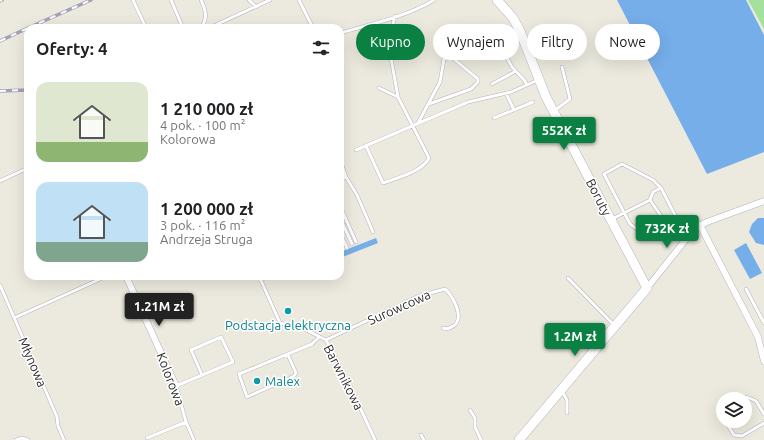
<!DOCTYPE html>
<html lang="pl">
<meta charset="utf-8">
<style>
:root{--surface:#fff;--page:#f6f6f6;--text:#202124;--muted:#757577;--accent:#0b8043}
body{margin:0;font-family:Ubuntu,sans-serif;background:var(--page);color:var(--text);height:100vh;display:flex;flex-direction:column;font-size:15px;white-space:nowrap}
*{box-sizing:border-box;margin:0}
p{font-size:13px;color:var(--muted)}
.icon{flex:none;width:22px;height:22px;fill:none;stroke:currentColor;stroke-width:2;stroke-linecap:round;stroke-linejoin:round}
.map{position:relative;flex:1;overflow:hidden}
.sheet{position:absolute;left:24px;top:24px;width:320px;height:256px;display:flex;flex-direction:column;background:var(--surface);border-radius:12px;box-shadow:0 4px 16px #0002}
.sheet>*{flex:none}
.hud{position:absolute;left:356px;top:24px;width:348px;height:36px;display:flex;gap:8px}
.tools{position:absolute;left:716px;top:392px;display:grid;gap:8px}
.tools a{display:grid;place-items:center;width:36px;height:36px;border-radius:50%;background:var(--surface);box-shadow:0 4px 16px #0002;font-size:20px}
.price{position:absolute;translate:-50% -34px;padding:0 9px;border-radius:4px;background:var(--accent);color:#fff;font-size:13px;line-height:26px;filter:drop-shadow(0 1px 2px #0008)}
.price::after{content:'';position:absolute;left:50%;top:24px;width:12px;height:9px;margin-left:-6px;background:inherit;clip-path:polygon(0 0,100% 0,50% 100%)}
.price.selected{background:#222;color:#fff}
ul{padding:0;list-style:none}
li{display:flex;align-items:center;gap:12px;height:100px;padding:0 12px}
li span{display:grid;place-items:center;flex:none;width:112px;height:80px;border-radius:12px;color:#555}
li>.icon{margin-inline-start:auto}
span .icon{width:48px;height:48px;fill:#fffc;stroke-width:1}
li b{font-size:17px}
h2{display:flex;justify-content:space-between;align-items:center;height:48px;padding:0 12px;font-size:17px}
.chip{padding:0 14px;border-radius:18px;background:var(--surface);box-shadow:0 4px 16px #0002;font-size:14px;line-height:36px}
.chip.selected{background:var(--accent);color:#fff}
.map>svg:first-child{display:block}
.green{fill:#a3e19d}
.water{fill:#76aeea}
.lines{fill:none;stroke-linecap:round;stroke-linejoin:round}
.lane-casing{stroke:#b3b2be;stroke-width:4}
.street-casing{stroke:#b3b2be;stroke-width:7}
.secondary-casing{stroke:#b3b2be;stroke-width:10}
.lane{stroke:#fff;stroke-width:3}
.street{stroke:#fff;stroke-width:6}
.secondary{stroke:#fff;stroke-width:9}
.rail-casing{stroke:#a3a1b5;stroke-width:3.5}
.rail{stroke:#fff;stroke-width:2;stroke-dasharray:6;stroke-linecap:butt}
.culture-dot{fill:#0f9aa8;stroke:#fff;stroke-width:1.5}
.labels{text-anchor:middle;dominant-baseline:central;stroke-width:3;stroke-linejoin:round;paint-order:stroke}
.street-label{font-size:13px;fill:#2b2b2b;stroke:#fff}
.culture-label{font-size:13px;fill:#0d838f;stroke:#fff}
</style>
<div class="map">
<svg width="764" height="440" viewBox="0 0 764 440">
<rect width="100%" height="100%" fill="#eceade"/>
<path class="green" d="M748,0h16v29z"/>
<path class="water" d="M617,0h129l18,35v117l-57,22z
M416,38l3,8 -29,10 -2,-10z
M758,218h6v27l-8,-2 -7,-11 3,-8z
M376,238l2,5 -38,15v-6z
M746,243l16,30 -12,6 -16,-29z"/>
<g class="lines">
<defs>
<path id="lane" d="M133,0l13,28
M171,0l12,28
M249,0l7,7
M299,0l14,28
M201,28c7,-10 5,-17 0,-28
M209,28l61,-28
M484,30l5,6 7,2 16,29 13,14 2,4
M340,33c31,-9 66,-16 94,-33
M394,37l-2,-9 3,-12
M492,84l24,-13
M379,88l19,9
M506,93l8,17
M554,111l16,-12 -8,-32
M494,118l39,-16
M418,123l22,-41 4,-23 6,-2 4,2 24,20v3l-7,7 -42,15
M366,146l17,37c14,-5 39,-11 46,-25l-31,-61 -7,-39
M356,150l112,-48 43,-10 27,-12
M340,160l6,17 -6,3
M346,177l11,18 16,37
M0,181l28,-13
M650,200l3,-8 8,-4
M340,206l16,36
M340,218l12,26
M612,219l38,-19 20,29 14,12
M637,229l-7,-5 -26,-50 18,-10 31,16 8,8 16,31 -7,10
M340,233l7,15
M340,248l1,1
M259,276l21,47 22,5 24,12 25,48 24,52
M568,278l45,46
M260,280l10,-4
M0,285l57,132 1,9 6,14
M746,289l18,34
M141,310l37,-15
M14,318l93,-42
M326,340l93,-44 26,-7c7,6 17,24 12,33 -2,4 -7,6 -11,7l-3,-1
M288,355l8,18 -2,3 -47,21 -8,-23 73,-30 7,-7
M562,391l5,9v13
M744,399l3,-2 9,4 8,13
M470,410l5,8v9l6,13
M725,421l9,14 8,1 22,-13
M421,435l3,5
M147,438l39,-16
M16,440l6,-2 6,2
M194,440l-8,-18 -10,-36 57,-24 -12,-25 -30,13 11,25"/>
<path id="street" d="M700,225l58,112 6,24
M126,276l50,110
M647,288l48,-60 12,-6 57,-21"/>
<path id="secondary" d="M497,0l16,18 7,13 26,66 101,191 -128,152"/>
</defs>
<use href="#lane" class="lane-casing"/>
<use href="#street" class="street-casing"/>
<use href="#secondary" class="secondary-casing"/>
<use href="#lane" class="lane"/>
<use href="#street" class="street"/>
<use href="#secondary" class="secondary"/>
<defs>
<path id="rail" d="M0,1l2,-1
M28,28l63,-28
M0,41l28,-13
M0,91l28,-1"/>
</defs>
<use href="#rail" class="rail-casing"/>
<use href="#rail" class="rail"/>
</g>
<g class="culture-dot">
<circle cx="288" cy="311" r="4"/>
<circle cx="257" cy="381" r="4"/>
</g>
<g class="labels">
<g class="street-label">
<text transform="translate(599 197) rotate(63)">Boruty</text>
<text transform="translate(399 307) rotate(-24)">Surowcowa</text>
<text transform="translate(33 362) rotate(67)">Młynowa</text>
<text transform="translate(344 377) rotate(63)">Barwnikowa</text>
<text transform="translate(171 379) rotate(69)">Kolorowa</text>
</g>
<g class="culture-label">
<text x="288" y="325">Podstacja elektryczna</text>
<text x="265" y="381" text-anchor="start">Malex</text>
</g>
</g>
</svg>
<div class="tools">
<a><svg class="icon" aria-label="layers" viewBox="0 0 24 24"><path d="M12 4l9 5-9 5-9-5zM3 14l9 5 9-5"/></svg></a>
</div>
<b class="price" style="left:564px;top:151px">552K zł</b>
<b class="price" style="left:667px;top:249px">732K zł</b>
<b class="price selected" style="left:159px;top:327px">1.21M zł</b>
<b class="price" style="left:575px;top:357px">1.2M zł</b>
<div class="hud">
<a class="chip selected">Kupno</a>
<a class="chip">Wynajem</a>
<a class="chip">Filtry</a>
<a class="chip">Nowe</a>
</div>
<section class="sheet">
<h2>Oferty: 4<svg class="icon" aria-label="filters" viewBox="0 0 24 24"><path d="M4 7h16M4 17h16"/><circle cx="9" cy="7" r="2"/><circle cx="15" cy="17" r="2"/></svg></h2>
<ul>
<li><span style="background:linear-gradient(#dfe7d0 75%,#8fb573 0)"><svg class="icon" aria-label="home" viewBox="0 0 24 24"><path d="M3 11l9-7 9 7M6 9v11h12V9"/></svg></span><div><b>1 210 000 zł</b><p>4 pok. · 100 m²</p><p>Kolorowa</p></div></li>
<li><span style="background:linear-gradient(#bfe0f5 75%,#7fa58c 0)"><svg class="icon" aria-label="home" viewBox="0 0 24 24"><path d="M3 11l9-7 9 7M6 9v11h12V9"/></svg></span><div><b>1 200 000 zł</b><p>3 pok. · 116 m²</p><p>Andrzeja Struga</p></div></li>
</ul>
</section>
</div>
